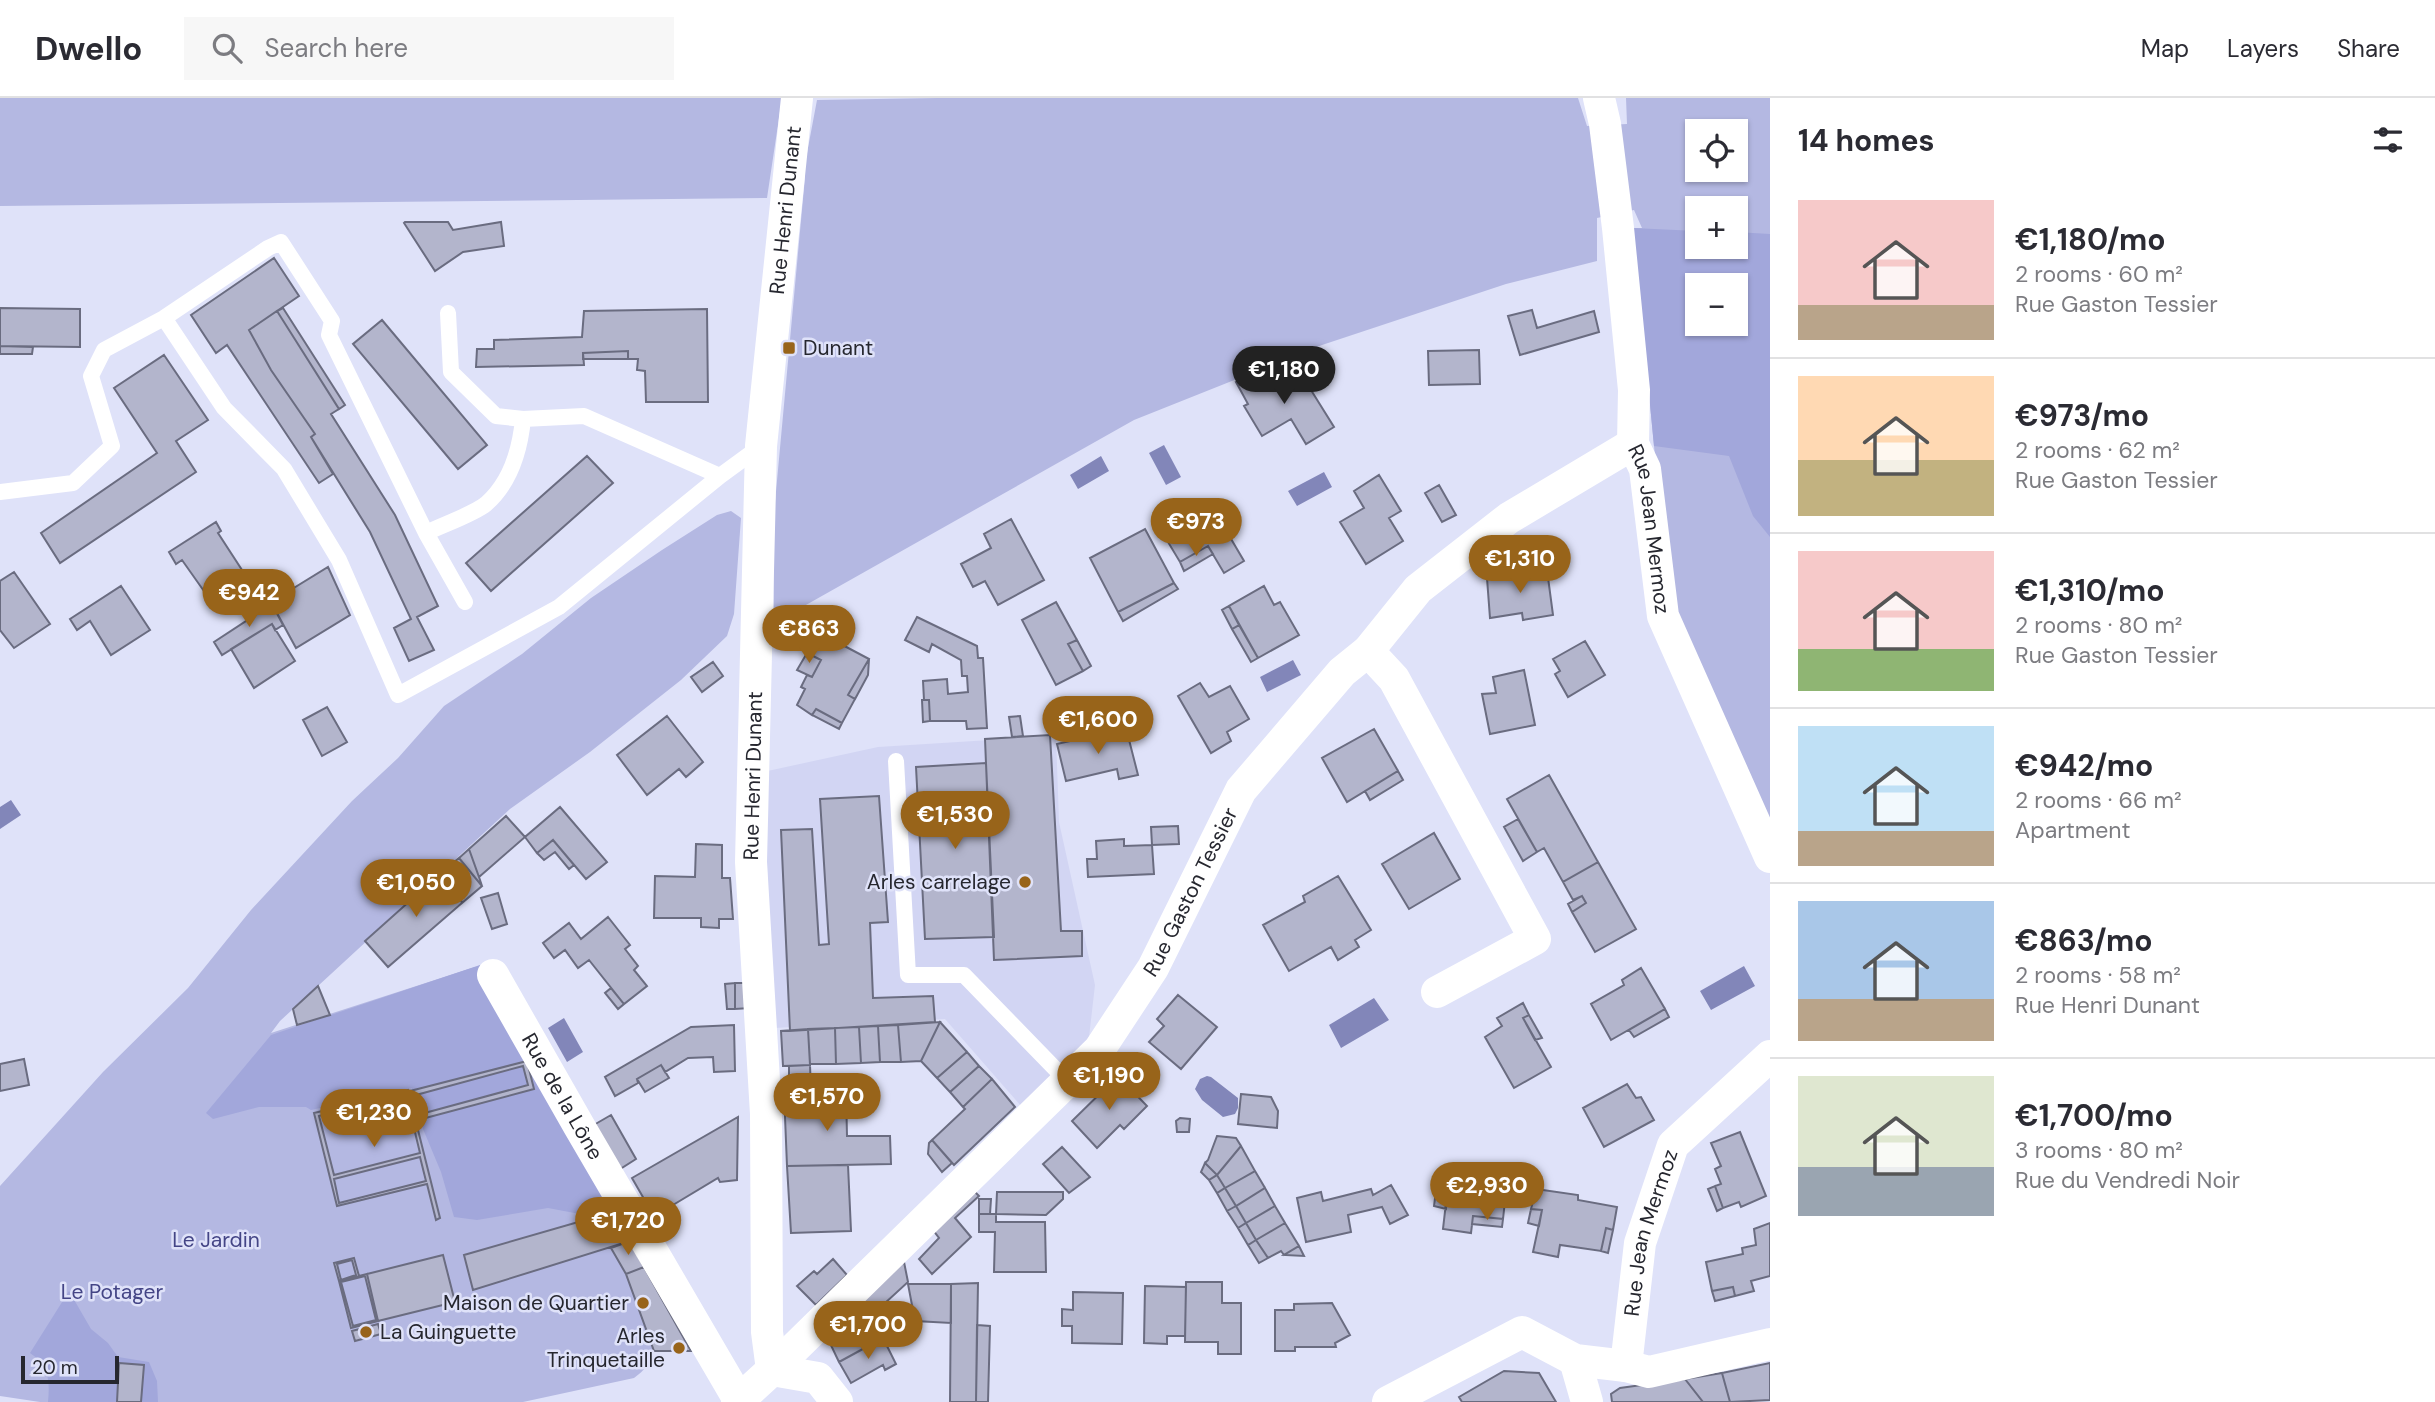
<!DOCTYPE html>
<meta charset="utf-8">
<style>
:root{--surface:#fff;--page:#f7f7f7;--text:#2b2b33;--muted:#7c7c81;--line:#e1e1e2;--accent:#98641a}
body{margin:0;font-family:"DM Sans",sans-serif;background:var(--page);color:var(--text);height:100vh;display:flex;flex-direction:column;font-size:26px;white-space:nowrap}
*{box-sizing:border-box;margin:0}
p{font-size:23px;color:var(--muted)}
.icon{flex:none;width:38px;height:38px;fill:none;stroke:currentColor;stroke-width:2;stroke-linecap:round;stroke-linejoin:round}
.map{position:relative;flex:1;overflow:hidden}
.sheet{display:flex;flex-direction:column;background:var(--surface);width:665px}
.sheet>*{flex:none}
.buttons{position:absolute;left:1685px;top:21px;display:grid;gap:14px}
.buttons a{display:grid;place-items:center;width:63px;height:63px;border-radius:0px;background:var(--surface);box-shadow:0 2px 5px #0004;font-size:35px}
.scale{position:absolute;left:21px;bottom:18px;width:98px;box-sizing:border-box;padding-left:7px;border:4px solid #26272f;border-top:0;font-size:19px;line-height:24px;white-space:nowrap;color:#26272f;-webkit-text-stroke:5px #dfe2f9;paint-order:stroke}
.price{position:absolute;translate:-50% -60px;padding:0 16px;border-radius:24px;background:var(--accent);color:#fff;font-size:23px;line-height:46px;filter:drop-shadow(0 2px 4px #0008)}
.price::after{content:'';position:absolute;left:50%;top:42px;width:21px;height:16px;margin-left:-10px;background:inherit;clip-path:polygon(0 0,100% 0,50% 100%)}
.price.on{background:#222;color:#fff}
ul{padding:0;list-style:none}
li{display:flex;align-items:center;gap:21px;height:175px;padding:0 28px}
li+li{border-top:2px solid var(--line)}
li span{display:grid;place-items:center;flex:none;width:196px;height:140px;border-radius:0px;color:#555}
li>.icon{margin-inline-start:auto}
span .icon{width:84px;height:84px;fill:#fffc;stroke-width:1}
li b{font-size:30px}
h2{display:flex;justify-content:space-between;align-items:center;height:84px;padding:0 28px;font-size:30px}
header{display:flex;align-items:center;gap:42px;box-sizing:border-box;height:98px;padding:0 35px;background:var(--surface);border-bottom:2px solid var(--line)}
header strong{font-size:33px}
nav{display:flex;gap:38px;margin-inline-start:auto;font-size:24px}
.search{width:490px;height:63px;background:var(--page);display:flex;align-items:center;gap:18px;box-sizing:border-box;padding:0 24px;border-radius:0px;color:var(--muted);font-size:26px}
main{display:flex;flex:1;min-height:0}
.map>svg:first-child{display:block}
.built{fill:#d2d5f3}
.green{fill:#b4b8e2;fill-rule:evenodd}
.forest{fill:#a2a7db;fill-rule:evenodd}
.water{fill:#8286b9}
.building{fill:#b3b5cc;stroke:#6a6c80;stroke-width:2;fill-rule:evenodd}
.lines{fill:none;stroke-linecap:round;stroke-linejoin:round}
.lane{stroke:#fff;stroke-width:16}
.street{stroke:#fff;stroke-width:32}
.poi-dot{fill:#98641a;stroke:#dfe2f9;stroke-width:2.5}
.labels{text-anchor:middle;dominant-baseline:central;stroke-width:5;stroke-linejoin:round;paint-order:stroke}
.street-label{font-size:21px;fill:#26272f;stroke:#dfe2f9}
.poi-label{font-size:21px;fill:#26272f;stroke:#dfe2f9;text-anchor:end}
.park-label{font-size:21px;fill:#444586;stroke:#dfe2f9}
</style>
<header>
<strong>Dwello</strong>
<div class="search"><svg class="icon" aria-label="search" viewBox="0 0 24 24"><circle cx="10" cy="10" r="6"/><path d="M15 15l6 6"/></svg>Search here</div>
<nav><a>Map</a><a>Layers</a><a>Share</a></nav>
</header>
<main>
<div class="map">
<svg width="1770" height="1304" viewBox="0 0 1770 1304">
<rect width="100%" height="100%" fill="#dfe2f9"/>
<path class="built" d="M1056,638l3,86 36,163 -7,61 -67,60 -76,-87 -171,9 -11,-256 115,-25z"/>
<path class="green" d="M0,0h782l-15,100 -767,8z
M937,0h641l9,28 40,-2 -1,-26h144v746l-100,-232 -37,-384h9l-8,-18 -37,8v43l-91,23 -184,61 -188,75 -360,203 -1,-99 32,-347 -1,-8 13,-69zM1698,33h38v39h-38zM1698,110h38v39h-38zM1698,187h38v39h-38z
M731,413l10,7 -7,96 -7,22 -46,44 -91,72 -80,57 -230,212 -9,12 204,-66 130,239 83,144h-36c-2,14 -7,20 -18,28l-111,24h-483l-40,-6v-210l103,-114 85,-84 63,-78 101,-109 46,-43 46,-52 78,-52 69,-56 71,-48 55,-35z"/>
<path class="forest" d="M1633,130l64,3 1,16h38v-15l34,2v303l-17,-21 -24,-60 -75,-10zM1698,187h38v39h-38z
M480,867l131,244 -26,6 -37,-7 -71,12 -23,-3 -13,-45 -18,-43 -11,-41 -101,22 -5,-3h-47l-46,12 -7,-6 65,-78z
M69,1193l22,38 17,14 10,14 31,5 8,19 1,21h-110c2,-21 1,-37 -18,-49z"/>
<path class="water" d="M1164,347l17,32 -15,8 -17,-32z
M1101,358l8,15 -31,18 -8,-14z
M1324,374l8,15 -35,19 -9,-15z
M1293,562l8,15 -34,17 -7,-15z
M11,702l10,15 -21,14v-22z
M1744,868l11,20 -44,24 -11,-19z
M1374,900l15,22 -48,28 -12,-23z
M564,920l19,34 -16,10 -19,-34z
M1207,978l4,1 27,21v10l-3,6 -12,3 -21,-17 -7,-11 5,-10z"/>
<path class="building" d="M405,124h43l5,8 48,-8 3,24 -41,6 -28,19 -31,-48z
M274,160l25,38 -50,34 22,40 44,64 -4,3 22,37 -14,9 -92,-138 -11,8 -25,-38z
M0,210l80,1v38l-80,-1z
M283,210l62,97 -6,4 -62,-98z
M707,211l1,93h-62l-1,-31 -8,-1 1,-11h-10v-8l-45,2 1,12 -108,2 1,-18h17v-9l88,-3 2,-26z
M1532,212l5,18 57,-17 5,21 -79,23 -12,-39z
M277,213l62,98 -8,5 64,101 43,91 -21,11 17,33 -25,11 -15,-33 17,-9 -41,-87 -59,-95 4,-3 -44,-64 -22,-40z
M382,222l105,125 -29,24 -105,-125z
M0,248l33,1 -1,7h-32z
M1479,252l1,34 -51,1 -1,-34z
M628,253v8h-45v-6z
M164,257l44,65 -32,21 20,31 -136,91 -19,-30 116,-80 -43,-65z
M1265,274l10,17 26,-15 33,53 -28,17 -15,-25 -29,17 -18,-30 4,-2 -12,-22z
M587,358l26,27 -122,108 -25,-28z
M1379,377l22,36 -12,7 14,23 -37,23 -26,-42 24,-14 -10,-17z
M1439,387l17,30 -14,7 -17,-29z
M1214,412l30,51 -20,12 -16,-27 -28,16 -15,-25z
M1011,421l33,61 -46,25 -13,-24 -12,6 -12,-23 30,-16 -7,-14z
M216,424l5,9 -3,2 24,37 -36,24 -24,-34 -6,4 -7,-12z
M1145,431l29,54 -56,29 -28,-54z
M1208,448l5,8 -29,17 -4,-9z
M328,469l22,48 -54,33 -25,-46z
M1547,472l6,45 -30,5 -1,-7 -32,5 -3,-40z
M14,474l36,52 -36,24 -14,-18v-49z
M282,479l8,13 -24,17 -9,-14z
M1174,485l4,6 -55,32 -5,-9z
M121,488l29,44 -39,25 -21,-34 -13,9 -7,-11z
M1264,488l10,19 6,-3 19,33 -41,23 -29,-52z
M1056,504l21,38 -9,4 15,27 -27,14 -34,-65z
M272,506l11,21 -8,5 -3,-6 -50,31 -8,-13z
M1229,508l10,19 -7,4 -10,-19z
M917,519l60,29 1,12h5l4,70 -20,1 -1,-8h-36l-1,-21h-5l-1,-19 24,-2 1,15 20,-2 -1,-16h-5l-1,-16 -29,-16 -3,8 -24,-12z
M272,526l23,37 -41,27 -23,-39z
M1239,527l19,33 -7,4 -19,-33z
M818,534l51,27 -21,36 7,4 -13,24 -26,-14 -4,6 -15,-10 8,-16 -4,-2 6,-12 5,2 9,-17 -14,-7z
M1077,542l14,26 -8,5 -15,-27z
M1585,543l20,34 -37,22 -13,-23 5,-3 -7,-12z
M807,555l14,7 -9,17 -15,-7z
M869,561l-1,16 -13,24 -7,-4z
M713,564l10,14 -21,16 -11,-15z
M1524,572l11,55 -45,9 -8,-40 14,-1 -3,-16z
M1200,585l9,14 21,-11 19,33 -22,13 4,9 -20,12 -33,-57z
M922,602h7l1,21 -7,1z
M327,609l20,35 -25,14 -19,-36z
M816,611l26,14 -3,6 -27,-14z
M667,618l36,46 -17,15 -7,-8 -32,26 -30,-40z
M1020,618l3,20 -11,1 -3,-20z
M1126,630l12,47 -19,4 -2,-10 -51,12 -9,-37z
M1374,631l24,42 -51,31 -25,-44z
M1050,637l11,196h21v25l-88,4 -9,-221z
M986,665l8,174 -69,2 -9,-172z
M1398,673l5,9 -33,20 -5,-9z
M1549,677l49,87 -35,20 -19,-34 -7,4 -30,-53z
M879,698l9,126 -18,1 3,75 60,-2 2,26 -145,9 -9,-201 31,-1 7,116 10,-1 -9,-145z
M560,709l47,55 -21,17 -33,-39 -16,13 -12,-16z
M506,718l19,21 -46,40 -10,-28z
M1518,721l19,33 -14,9 -19,-34z
M1178,728l1,18 -27,1 -1,-18z
M1434,735l26,46 -51,30 -27,-45z
M1124,741v7l28,-1 2,29 -66,3 -1,-18h10l-1,-18z
M553,742l21,25 -5,4 -14,-17 -11,8 -7,-7z
M696,746l26,1v33h8l3,41h-14v9l-18,-1v-9h-47l1,-42 40,1z
M469,751l10,28 3,9 -23,-28z
M459,760l23,28 -20,17 -13,-37z
M1598,764l38,67 -41,23 -23,-40 14,-9 -4,-7 -9,4 -10,-18z
M449,768l13,37 -74,64 -23,-26z
M1338,778l33,54 -16,10 4,7 -21,13 -7,-13 -42,24 -26,-46 42,-23 -2,-6z
M498,795l9,31 -15,5 -11,-31z
M1582,798l4,7 -14,9 -4,-8z
M608,819l22,28 -5,4 13,17 -4,4 13,16 -23,18 -35,-44 -11,8 -13,-18 -11,8 -11,-15 26,-20 12,16z
M1641,870l24,41 -54,31 -20,-36 33,-19 -2,-5z
M735,885v26h-8l-2,-25z
M735,885h13l2,25 -15,1z
M318,888l12,29 -33,10 -4,-16z
M611,890l13,16 -6,5 -13,-16z
M1178,897l39,32 -36,42 -32,-27 15,-16 -7,-7z
M1523,905l6,12 -6,3 28,49 -37,21 -29,-51 17,-11 -5,-8z
M1665,911l4,8 -35,20 -5,-7z
M1529,917l13,23 -7,2 -12,-22z
M940,924l27,30 -30,26 -16,-17z
M940,924l-19,39 -20,1 -3,-37z
M734,927l1,46 -21,1 -1,-15 -25,1 -23,14 -4,-7 -24,14 1,4 -23,13 -10,-19 86,-50z
M898,927l3,37h-21l-2,-36z
M878,928l2,36 -19,1 -2,-36z
M859,929l2,36 -25,1 -1,-36z
M835,930l1,36h-26l-2,-35z
M808,931l2,36 -27,1 -2,-35z
M967,954l12,14 -29,26 -13,-14z
M24,961l5,26 -29,6v-27z
M527,963l7,28 -116,31 -8,-29zM523,968l5,19 -107,29 -5,-19z
M661,967l8,13 -24,14 -8,-13z
M810,967l1,26 -22,1v-26z
M979,968l13,13 -29,28 -13,-15z
M1118,978l29,30 -23,23 -4,-4 -23,23 -25,-27z
M992,981l23,28 -61,58 -22,-25 33,-31 -2,-2z
M1627,986l9,14 5,-1 13,23 -50,27 -21,-39z
M408,992l32,128 -4,2 -9,-36 -90,22 -23,-93zM406,997l14,58 -86,22 -15,-59zM420,1059l6,24 -87,22 -5,-24z
M846,992l1,46h43l1,28 -104,2 -3,-74z
M1241,996l30,3 7,14 -1,17 -39,-4z
M611,1017l25,44 -19,12 -25,-45z
M738,1019l-1,63 -17,2 -2,-4 -45,27 6,9 -20,11 -27,-47z
M1180,1020l10,1 -1,13h-12l-1,-11z
M1740,1034l26,64 -25,11 -2,-5 -16,6 -8,-22 6,-2 -6,-15 6,-3 -10,-23z
M1217,1038l19,2 5,8 -24,29 -12,-12 3,-3z
M932,1042l20,23 -10,9 -14,-18 1,-11z
M1241,1048l14,25 -30,17 -8,-13z
M1062,1049l28,30 -21,16 -26,-29z
M1205,1065l12,12 -8,5 -8,-8z
M848,1067l3,66 -60,2 -4,-67z
M1255,1073l10,17 -29,18 -11,-18z
M1217,1077l8,13 -8,5 -8,-13z
M1438,1077l11,2 -3,32 -12,-3z
M1449,1079l58,6 -4,36 -30,-3 -2,17 -28,-4z
M1391,1087l17,30 -18,9 -8,-17 -34,8 3,17 -45,10 -9,-44 24,-6 2,9 48,-12 2,6z
M1715,1088l8,22 -6,3 -9,-22z
M971,1090l8,8 -24,22 16,19 -39,37 -13,-15 20,-21 -9,-12z
M1225,1090l11,18 -9,5 -10,-18z
M1265,1090l10,18 -29,17 -10,-17z
M1536,1091l42,6v5l39,7 -4,23 -7,-2 -5,23 -41,-6 -2,12 -25,-5 9,-42 -11,-1z
M997,1094h66v7l-17,16 -50,-1z
M979,1101h12l-1,15h-11z
M1236,1108l10,17 -8,5 -11,-17z
M1275,1108l10,17 -29,17 -10,-17z
M1531,1111l11,1 -3,16 -11,-3z
M613,1114l17,29 -157,49 -9,-35z
M979,1116h17v8h49l1,50h-52l1,-40h-16z
M1473,1118l30,3 -1,8 -30,-3z
M1246,1125l10,17 -8,5 -10,-17z
M1285,1125l14,23 -15,9 -3,-4 -13,7 -12,-18z
M1770,1125v53l-19,5 3,10 -19,5 -2,-9 -21,4 -6,-29 37,-8 -1,-6 14,-3 -2,-16z
M1606,1130l7,2 -5,23 -7,-2z
M1256,1142l12,18 -9,5 -11,-18z
M630,1143l14,26 -18,7 -15,-26z
M1299,1148l5,10 -20,-1z
M902,1154l6,30 -36,33 11,23 -44,24 -11,-23 18,-10 -7,-16z
M443,1157l12,47 -77,19 -11,-47z
M354,1160l5,18 -20,5 -5,-18zM352,1162l4,15 -15,5 -4,-16z
M833,1161l14,16 -31,30 -19,-19 17,-15 3,3z
M644,1169l47,84h-37l-28,-77z
M367,1176l11,47 -27,7 -12,-47zM365,1178l11,44 -23,6 -12,-44z
M1186,1184h36v21h19v51h-23v-12h-33z
M978,1185l-2,119h-26l1,-118z
M908,1186h43v39l-36,-2z
M1145,1188l41,1 -1,49h-18v8l-23,-1z
M1733,1189l2,9 -20,5 -3,-10z
M1073,1194l50,1 -1,51 -50,-1v-17h-10v-17l11,1z
M1332,1205l18,32 -15,8 1,4h-41v4h-20v-41h19v-6z
M378,1226l3,10 -26,7 -3,-10z
M977,1227l13,1 -2,76h-12z
M883,1240l13,26 -11,6 -2,-5 -32,18 -12,-21z
M119,1265l25,2 -3,37h-24z
M1770,1265v37l-40,2 -8,-29z
M1504,1273l35,2 17,29h-94l-3,-5z
M1722,1275l8,29h-27l-18,-23z
M1685,1281l18,23h-91l-1,-8 9,-6z"/>
<g class="lines">
<path class="lane" d="M448,215l3,59 45,44 27,3
M164,220l60,90 60,61 55,91 59,135 161,-88 161,-131
M0,394l73,-9 39,-37 -21,-70 13,-26 60,-32 104,-70 13,-6 51,79 -3,14 97,198c16,-8 48,-19 60,-29 25,-22 34,-54 37,-85l61,-3 136,60 41,-30
M426,435l39,69
M896,663l12,214h56l103,106"/>
<g class="street">
<path id="s1" d="M1599,0l6,26 13,104 16,162 -1,54 12,25 18,147 107,241"/>
<path d="M1368,553l26,28 141,260 -98,53"/>
<path id="s2" d="M493,877l86,151 160,274"/>
<path d="M1575,1262l12,42"/>
<path id="s3" d="M1626,1268l14,-123 33,-98 97,-89"/>
<path id="s4" d="M772,1272l-5,-38 -1,-218 -15,-252 10,-416 36,-348"/>
<path d="M772,1272l46,8 19,24"/>
<path id="s5" d="M737,1304l35,-32 327,-320 54,-82 88,-178 101,-118 26,-21 50,-62 91,-71 124,-74"/>
<path d="M1388,1304l134,-70 53,28 51,6 23,6 121,-28"/>
</g>
</g>
<g class="poi-dot">
<rect x="782" y="243" width="14" height="14" rx="3.5"/>
<circle cx="1025" cy="784" r="7"/>
<circle cx="643" cy="1205" r="7"/>
<circle cx="366" cy="1234" r="7"/>
<circle cx="679" cy="1250" r="7"/>
</g>
<g class="labels">
<g class="street-label">
<text stroke="none"><textPath href="#s4" startOffset="1162">Rue Henri Dunant</textPath></text>
<text stroke="none"><textPath href="#s1" startOffset="436">Rue Jean Mermoz</textPath></text>
<text stroke="none"><textPath href="#s4" startOffset="595">Rue Henri Dunant</textPath></text>
<text stroke="none"><textPath href="#s5" startOffset="688">Rue Gaston Tessier</textPath></text>
<text stroke="none"><textPath href="#s2" startOffset="140">Rue de la Lône</textPath></text>
<text stroke="none"><textPath href="#s3" startOffset="136">Rue Jean Mermoz</textPath></text>
</g>
<g class="poi-label">
<text x="803" y="250" text-anchor="start">Dunant</text>
<text x="1011" y="784">Arles carrelage</text>
<text x="629" y="1205">Maison de Quartier</text>
<text x="380" y="1234" text-anchor="start">La Guinguette</text>
<text x="665" y="1238">Arles<tspan x="665" dy="24">Trinquetaille</tspan></text>
</g>
<g class="park-label">
<text x="216" y="1142">Le Jardin</text>
<text x="112" y="1194">Le Potager</text>
</g>
</g>
</svg>
<div class="buttons">
<a><svg class="icon" aria-label="locate" viewBox="0 0 24 24"><circle cx="12" cy="12" r="6"/><path d="M12 2v4M12 18v4M2 12h4M18 12h4"/></svg></a>
<a>+</a>
<a>−</a>
</div>
<div class="scale">20 m</div>
<b class="price on" style="left:1284px;top:308px">€1,180</b>
<b class="price" style="left:1196px;top:460px">€973</b>
<b class="price" style="left:1520px;top:497px">€1,310</b>
<b class="price" style="left:249px;top:531px">€942</b>
<b class="price" style="left:809px;top:567px">€863</b>
<b class="price" style="left:1098px;top:658px">€1,600</b>
<b class="price" style="left:955px;top:753px">€1,530</b>
<b class="price" style="left:416px;top:821px">€1,050</b>
<b class="price" style="left:1109px;top:1014px">€1,190</b>
<b class="price" style="left:827px;top:1035px">€1,570</b>
<b class="price" style="left:374px;top:1051px">€1,230</b>
<b class="price" style="left:1487px;top:1124px">€2,930</b>
<b class="price" style="left:628px;top:1159px">€1,720</b>
<b class="price" style="left:868px;top:1263px">€1,700</b>
</div>
<section class="sheet">
<h2>14 homes<svg class="icon" aria-label="filters" viewBox="0 0 24 24"><path d="M4 7h16M4 17h16"/><circle cx="9" cy="7" r="2"/><circle cx="15" cy="17" r="2"/></svg></h2>
<ul>
<li><span style="background:linear-gradient(#f6c9c9 75%,#b9a48a 0)"><svg class="icon" aria-label="home" viewBox="0 0 24 24"><path d="M3 11l9-7 9 7M6 9v11h12V9"/></svg></span><div><b>€1,180/mo</b><p>2 rooms · 60 m²</p><p>Rue Gaston Tessier</p></div></li>
<li><span style="background:linear-gradient(#ffd9b3 60%,#c2b280 0)"><svg class="icon" aria-label="home" viewBox="0 0 24 24"><path d="M3 11l9-7 9 7M6 9v11h12V9"/></svg></span><div><b>€973/mo</b><p>2 rooms · 62 m²</p><p>Rue Gaston Tessier</p></div></li>
<li><span style="background:linear-gradient(#f6c9c9 70%,#8fb573 0)"><svg class="icon" aria-label="home" viewBox="0 0 24 24"><path d="M3 11l9-7 9 7M6 9v11h12V9"/></svg></span><div><b>€1,310/mo</b><p>2 rooms · 80 m²</p><p>Rue Gaston Tessier</p></div></li>
<li><span style="background:linear-gradient(#bfe0f5 75%,#b9a48a 0)"><svg class="icon" aria-label="home" viewBox="0 0 24 24"><path d="M3 11l9-7 9 7M6 9v11h12V9"/></svg></span><div><b>€942/mo</b><p>2 rooms · 66 m²</p><p>Apartment</p></div></li>
<li><span style="background:linear-gradient(#a9c7e8 70%,#b9a48a 0)"><svg class="icon" aria-label="home" viewBox="0 0 24 24"><path d="M3 11l9-7 9 7M6 9v11h12V9"/></svg></span><div><b>€863/mo</b><p>2 rooms · 58 m²</p><p>Rue Henri Dunant</p></div></li>
<li><span style="background:linear-gradient(#dfe7d0 65%,#9aa5b1 0)"><svg class="icon" aria-label="home" viewBox="0 0 24 24"><path d="M3 11l9-7 9 7M6 9v11h12V9"/></svg></span><div><b>€1,700/mo</b><p>3 rooms · 80 m²</p><p>Rue du Vendredi Noir</p></div></li>
</ul>
</section>
</main>
